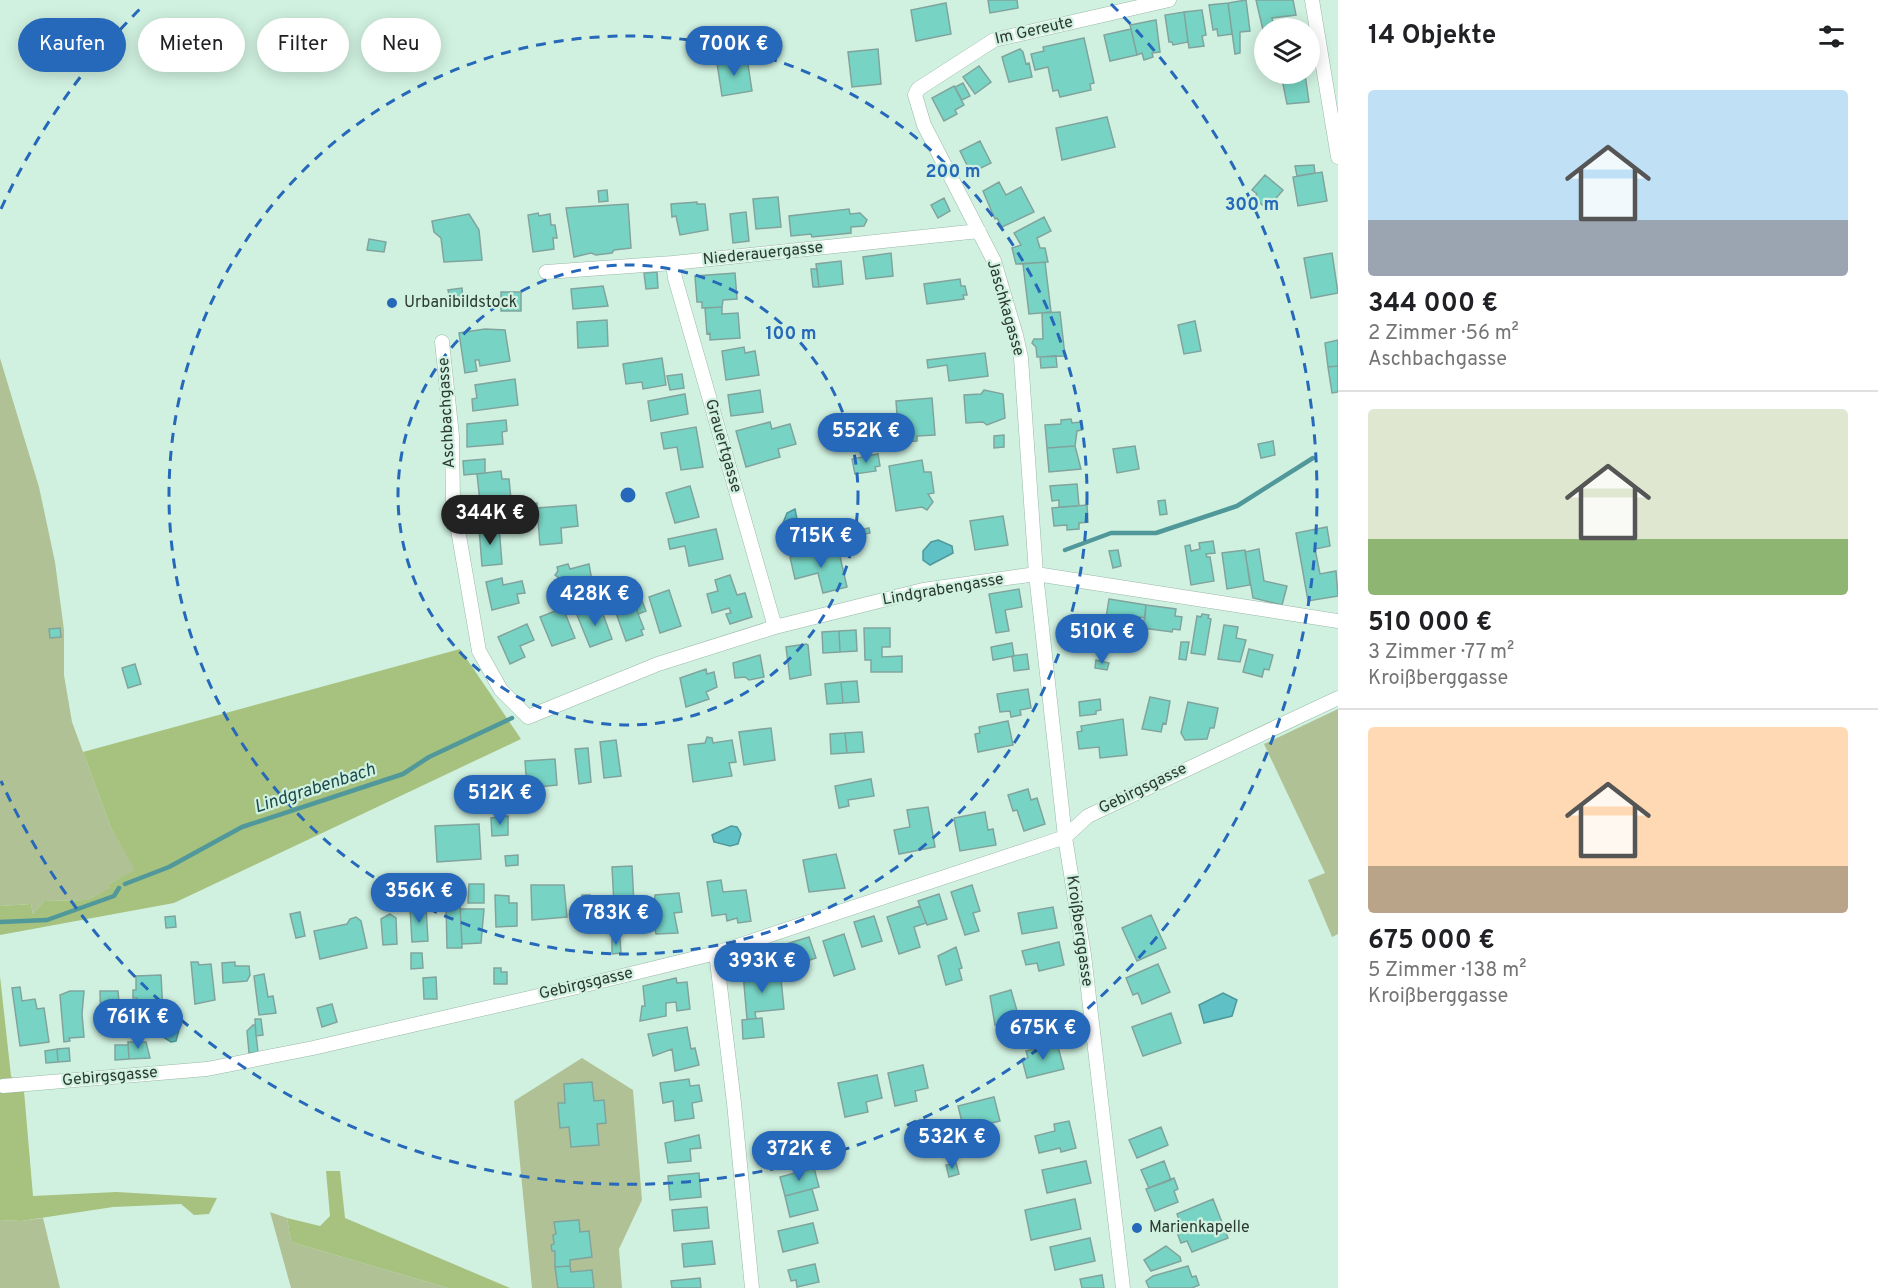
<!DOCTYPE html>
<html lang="de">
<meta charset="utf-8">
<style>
:root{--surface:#fff;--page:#f2f2f2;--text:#202124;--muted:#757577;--line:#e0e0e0;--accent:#2668b9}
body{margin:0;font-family:Overpass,sans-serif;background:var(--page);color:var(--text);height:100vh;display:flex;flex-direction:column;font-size:22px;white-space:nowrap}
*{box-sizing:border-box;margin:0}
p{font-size:20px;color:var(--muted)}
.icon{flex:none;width:33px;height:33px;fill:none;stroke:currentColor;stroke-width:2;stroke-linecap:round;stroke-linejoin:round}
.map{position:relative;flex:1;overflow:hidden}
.panel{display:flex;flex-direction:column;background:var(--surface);width:540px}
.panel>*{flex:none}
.top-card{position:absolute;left:18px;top:18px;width:570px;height:54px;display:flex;gap:12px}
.controls{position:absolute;left:1254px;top:18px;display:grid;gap:12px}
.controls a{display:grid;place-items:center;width:66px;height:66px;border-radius:50%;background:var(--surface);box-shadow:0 3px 15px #0003;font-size:30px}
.price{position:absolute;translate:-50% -51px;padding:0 14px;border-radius:21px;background:var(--accent);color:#fff;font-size:20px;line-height:39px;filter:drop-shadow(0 2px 3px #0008)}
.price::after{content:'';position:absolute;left:50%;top:36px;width:18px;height:14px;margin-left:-9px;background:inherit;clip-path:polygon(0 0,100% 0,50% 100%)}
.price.selected{background:#222;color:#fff}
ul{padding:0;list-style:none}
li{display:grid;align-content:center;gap:12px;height:318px;padding:0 30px}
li+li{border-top:2px solid var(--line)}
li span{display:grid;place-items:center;height:186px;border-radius:6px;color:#555}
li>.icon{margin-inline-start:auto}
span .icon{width:108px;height:108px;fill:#fffc;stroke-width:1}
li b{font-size:26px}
h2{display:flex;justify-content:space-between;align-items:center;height:72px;padding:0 30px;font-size:26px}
.chip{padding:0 21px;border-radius:27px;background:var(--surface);box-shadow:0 3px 15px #0003;font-size:21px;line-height:54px}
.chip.selected{background:var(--accent);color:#fff}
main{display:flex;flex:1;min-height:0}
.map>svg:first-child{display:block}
.green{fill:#b0c196}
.forest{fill:#a7c17f}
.water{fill:#5fc1c6;stroke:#50989a;stroke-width:1.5}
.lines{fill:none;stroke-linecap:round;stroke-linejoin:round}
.stream{stroke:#50989a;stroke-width:4.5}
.building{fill:#77d4c4;stroke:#80a49d;stroke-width:1.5}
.minor-casing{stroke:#99b8a8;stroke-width:15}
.minor{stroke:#fff;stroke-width:14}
.ring{fill:none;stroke:#2668b9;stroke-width:3;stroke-dasharray:10 8}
.poi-dot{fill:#2668b9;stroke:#d0f1e0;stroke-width:2}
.labels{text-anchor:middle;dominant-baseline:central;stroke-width:4.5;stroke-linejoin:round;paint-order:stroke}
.street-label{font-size:16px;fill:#2c3932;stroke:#d0f1e0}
.poi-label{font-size:16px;fill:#2c3932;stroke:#d0f1e0;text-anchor:start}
.water-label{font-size:18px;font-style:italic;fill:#1c494b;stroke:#d0f1e0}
.centre{fill:#2668b9;stroke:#d0f1e0;stroke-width:3}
.ring-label{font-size:18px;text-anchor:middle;font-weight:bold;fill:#2668b9;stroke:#d0f1e0;stroke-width:4.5;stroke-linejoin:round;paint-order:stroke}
</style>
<main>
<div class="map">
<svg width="1338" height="1288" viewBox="0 0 1338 1288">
<rect width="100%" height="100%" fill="#d0f1e0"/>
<path class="green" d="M0,358l39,129 16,75 9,68v45l8,47 39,106 25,42 -27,14 2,4 -24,12 -43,1 -11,13 -2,-10 -31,2z
M1338,709v225l-6,3 -24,-57 17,-7 -61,-129z
M582,1058l51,32 9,110 -23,49 3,39h-90l-18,-187z
M270,1212l17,6 4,24 157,46h-157z
M43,1218l17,70h-60v-68l21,1z"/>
<path class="forest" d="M460,649l61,90 -347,164 -174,32v-29l31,-2 2,10 11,-13 43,-1 23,-12 -1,-4 26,-14 -24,-42 -28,-76z
M0,976l11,100 13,15 9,105 84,-4 100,6 -8,16 -15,1 -13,-11 -68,3 -92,14 -21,-1z
M326,1171h14l5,47 165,70h-62l-157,-46 -4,-24 33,8 10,-10z"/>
<path class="water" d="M795,509l6,31 -12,6 -7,-4 -3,-9 8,-20z
M938,540l14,6 1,7 -23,12 -7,-5v-9l8,-9z
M731,826l6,1 4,7 -3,10 -8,2 -16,-4 -2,-7z
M1223,993l14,7 -5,16 -28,7 -5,-18z
M172,1019v5l8,2 -4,15 -5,1 -16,-10 -4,-12z"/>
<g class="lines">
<path class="stream" d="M1065,550l46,-17h45l81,-27 76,-48
M125,884l44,-17 73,-40 161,-53 26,-17 83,-39
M0,922l47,-2 67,-24 5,-8"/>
</g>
<path class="building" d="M988,0h29l1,8 -28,5z
M1246,0l4,31 -10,1v21l-5,1 -7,-51z
M1256,0h37l3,15 -24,3 2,9 -11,3z
M946,3l5,31 -35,7 -5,-31z
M1228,3l4,31 -14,2 -1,-7 -4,1 -4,-25z
M1202,10l4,25 -4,1 2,10 -15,2 -5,-36z
M1184,12l4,30 -15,3 -1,-3h-3l-4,-27z
M1156,20l4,32 -8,1 1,4 -9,3 -2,-7 -5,2 -7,-30z
M1131,29l6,26 -27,6 -6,-26z
M1084,38l10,45 -4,1 1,6 -31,7 -2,-7 -5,1 -5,-24 -13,3 -4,-16 13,-3 -1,-4z
M878,49l3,35 -29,3 -4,-35z
M1020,49l3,3 3,12 3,-1 3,14 -23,5 -7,-25z
M747,58l5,33 -30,5 -5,-33z
M979,66l12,16 -16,12 -12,-17z
M1281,74h24l4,28 -22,2z
M963,83l7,13 -8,4 -7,-13z
M954,86l10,19 -9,5 2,4 -13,7 -12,-23z
M1107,117l8,30 -53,13 -6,-32z
M980,141l11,22 -20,10 -11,-22z
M1314,165l1,8 -18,3 -2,-10z
M1322,172l5,29 -29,5 -5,-29z
M1265,175l18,15 -16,19 -13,-11 3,-4 -5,-4z
M999,182l7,13 15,-8 13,25 -32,15 -5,-9 -2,1 -12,-28z
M607,190l1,11 -9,1 -1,-11z
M778,197l3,30 -25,2 -3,-30z
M944,198l6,13 -12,7 -7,-13z
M697,202v2h8l3,26 -28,5 -4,-19 -4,1 -1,-13z
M628,204l3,44 -17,2 -2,3 -16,2 -5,-2 -17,4 -8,-49z
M849,209l1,5 10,-1 7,7 -3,6 -13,1v6l-39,4 -1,-3 -20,2 -2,-20z
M746,212l3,29 -16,2 -3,-29z
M538,213l1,3 11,-2 1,11h4l2,13h-4l1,11 -21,3 -5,-37z
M469,214l10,16 3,30 -38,2 -3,-24 -7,-6 -2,-11z
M1044,217l7,14 -14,7 3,10h5l3,14 -32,2 -4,-16 9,-3 -7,-12z
M369,239l17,3 -2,10 -17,-2z
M891,253l2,23 -27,3 -3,-22z
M1332,253l6,40 -27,5 -7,-40z
M841,261l2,23 -24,3 -3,-23z
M1045,262l6,50 -22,2 -6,-50z
M811,269h6l2,18h-6z
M657,272l1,16 -12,1 -2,-16z
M735,273l2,26 -14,1 -1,7 -20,1v-6h-5l-2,-26z
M960,279l1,7h4l2,9h-4l1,4 -37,5 -3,-20z
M603,286l5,20 -35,3 -2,-20z
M462,288l1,14 -10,1v-3h-3l-2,-10z
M501,292h20v19h-20z
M722,307v7l16,-1 2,25 -30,2v-7l-3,1 -2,-26z
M1060,312l5,44 -28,1 -1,-10 -4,-4 2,-4h9l-1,-26z
M607,320l1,26 -30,2 -1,-26z
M1195,321l6,30 -17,3 -6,-29z
M485,329l20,1 5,31 -30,5 -1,-6h-4l2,11 -12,2 -6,-40z
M1338,340v26l-10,1 -3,-24z
M744,347l1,6 10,-2 4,24 -33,5 -4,-29z
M985,353l3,23 -39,5 -2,-16 -19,3 -1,-8z
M1056,356l1,11 -16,1 -1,-11z
M662,358l4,27 -23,4 -1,-7 -16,2 -3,-20z
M1338,366v26l-6,1 -4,-26z
M682,374l2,14 -14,2 -3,-14z
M515,379l3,26 -45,6 -1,-12 5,-1 -2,-13z
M760,390l3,22 -32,4 -3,-21z
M984,390l19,4 2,24 -18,7 -4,-3 -17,1 -2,-28 17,-1z
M685,394l3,20 -37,7 -3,-20z
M932,398l3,37 -18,1v5l-18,1 -3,-41z
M1071,419l1,4 9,-1 1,8 -5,1 -2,15 -28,2 -2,-23 16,-1v-4z
M506,420l1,11 -5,1 1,12 -36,3v-23z
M770,422l2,7 18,-5 6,20 -18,5 2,8 -34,10 -10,-36z
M696,427l7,40 -22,3 -4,-23 -13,2 -3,-16z
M1004,435v12l-10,1v-12z
M1273,441l2,14 -14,3 -3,-14z
M1075,446l6,23 -32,3 -2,-24z
M1135,446l4,23 -22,4 -4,-24z
M878,454l2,12 -5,1 1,4 -21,3 -3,-15z
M485,459v14l-21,2 -1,-14z
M922,460l2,12h7l3,21 -6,1 5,8 -6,8 -5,-3 -26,4 -7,-45z
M501,471l1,8h7l2,20 -31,3 -3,-28z
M1077,484l2,22 -20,1v-7l-7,1 -2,-15z
M690,486l9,31 -24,6 -9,-30z
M1165,500l2,14 -7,1 -2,-14z
M537,503l1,14h-13l-1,-13z
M576,505l2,21 -17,2 1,15 -22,2 -3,-37z
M1087,505l1,17 -9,1v6l-12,1v-5l-13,1 -2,-18z
M1003,516l5,29 -33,5 -5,-29z
M499,526l3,38 -20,2 -3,-38z
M1327,527l3,19 -15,3 5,25 16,-3 2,25 -30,5 -12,-68z
M869,528l1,5 -55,13 -1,-6z
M716,529l7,30 -34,7 -4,-20 -15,3 -2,-10z
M1213,541l2,12 -9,1 1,3h3l4,24 -23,4 -6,-39 5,-1 1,6 9,-2 -1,-6z
M1259,549l5,32 23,5 -5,19 -29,-7 -8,-46z
M816,550l2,7 21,-5 8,35 -24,6 -5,-20 -23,6 -5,-22z
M1118,550l3,16 -8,2 -4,-17z
M1245,550l5,35 -23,4 -5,-36z
M568,564l2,5 19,-5 3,17 -30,7 -3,-10 -4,-3 3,-4 -1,-4z
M730,575l7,20 8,-2 7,24 -22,7 -4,-10 5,-1 -2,-5 -17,5 -5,-19 11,-3 -3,-11z
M502,578l1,7 19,-4 3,12 -8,1 2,9 -27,7 -6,-28z
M1019,589l3,18 -17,3 4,21 -13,2 -7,-39z
M669,590l12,36 -21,7 -11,-36z
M641,598l5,13 -8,3 -4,-14z
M1109,599l37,6 -1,13 -12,-2 -3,12 -13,-2 -3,14 -24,-4v-14l15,2z
M1146,605l30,4 -1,7 7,1 -2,13 -7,-1 -1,3 -29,-4z
M600,606l12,33 -22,8 -13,-32z
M635,606l9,23 -3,1 2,5 -17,6 -10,-28z
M563,608l12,30 -23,8 -12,-29z
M1202,614l7,1 -1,3 3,1 -6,36 -14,-2 6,-37 4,1z
M527,624l7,16 -14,6 5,11 -15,7 -12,-27z
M1224,625l14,2 -2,11 10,2 -6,22 -22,-3z
M60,628l1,9 -11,1 -1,-9z
M864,628h26v19h-8v10l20,-1v16h-31v-12h-6z
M856,630l1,21 -17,1 -1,-21z
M839,631l1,21 -17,1 -1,-21z
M1181,642h8l-3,18 -7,-1z
M1012,643l2,13 -21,4 -2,-13z
M806,644l2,1 3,30 -21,4 -4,-32z
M1249,649l24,6 -4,15 -5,-1 -2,8 -19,-5z
M1027,654l2,15 -15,2 -2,-15z
M760,655l4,22 -15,3 -4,-3 -10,1 -2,-15z
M1096,660l13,3 -2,7 -12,-2z
M135,664l6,20 -13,4 -6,-20z
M706,669l1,5 7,-2 3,15 -11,5 3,7 -23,8 -6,-29z
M857,681l2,21 -16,1 -2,-21z
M841,682l2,21 -16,1 -2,-20z
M1028,689l3,19 -11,2 1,5 -10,2 -1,-6 -10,1 -3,-18z
M1150,697l20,4 -4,23 -3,-1 -2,9 -19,-3z
M1100,699l1,11 -5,1v3l-16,2 -1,-14z
M1188,702l30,6 -4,20h-4l-3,11 -22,1 -4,-7z
M1123,719l4,36 -27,3 -1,-11 -20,2 -2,-17 5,-1 -1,-5z
M1008,721l5,24 -35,7 -3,-18 5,-1 -1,-6z
M771,728l4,32 -31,5 -5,-33z
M862,732l2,20 -17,1 -2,-20z
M845,733l2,20 -16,1 -1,-20z
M707,737l5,1 1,5 19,-3 4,22 -7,1 3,13 -39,6 -5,-37 17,-2z
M616,740l5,36 -17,2 -4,-36z
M588,748l3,34 -12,2 -4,-35z
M555,759l2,26 -30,3 -2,-27z
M871,779l3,17 -26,4 1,6 -10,2 -4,-22z
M1028,789l3,11 6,-2 8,26 -21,7 -7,-21 -4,1 -5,-16z
M928,807l7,40 -36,7 -5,-24 16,-3 -3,-17z
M985,812l3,18 5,-1 3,16 -36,6 -6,-33z
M508,816v19l-16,1 -1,-18z
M479,824l2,35 -44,3 -2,-36z
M836,854l9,34 -36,4 -6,-32z
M518,855v10l-12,1 -1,-10z
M632,866l2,38 -20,1 -2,-38z
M721,880l2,12 23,-2 5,31 -13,2 -1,-5 -10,3 -1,-7 -14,2 -5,-34z
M469,884h15v19h-16z
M531,885h33l3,32 -35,3z
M972,885l8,26 -7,2 6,18 -14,4 -14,-43z
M679,893l3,19 -8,1 4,20 -22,1 -5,-22h3l1,-17z
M939,894l8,25 -20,6 -9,-24z
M495,895l14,1v7h8v23l-21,1z
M582,895h8v13h6v12h-14z
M454,901l6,2 2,45h-15l-1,-45z
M920,906l6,17 -12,4 6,20 -21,7 -12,-37z
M426,907l2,34 -16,1 -2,-34z
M1053,907l4,21 -35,6 -4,-21z
M460,909h24l-3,34 -19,1z
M300,912l5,24 -9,2 -6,-24z
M390,914l6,4 1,26 -14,1 -2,-26z
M1151,915l15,33 -29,13 -15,-33z
M175,916l1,11 -10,1 -1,-11z
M874,916l8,25 -20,6 -8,-25z
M356,917l5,4 6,27 -47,11 -6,-28 33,-7 3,-5z
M844,934l11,35 -21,7 -11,-35z
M809,937l7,21 -12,4 2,9 -10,3 -10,-30z
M612,939h8l1,14 -9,1z
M1059,942l5,23 -25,6 -2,-8 -11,2 -4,-14z
M956,947l6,21 -3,1 3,11 -16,5 -8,-29z
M411,953h11l1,15 -12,1z
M191,962h7l1,3 12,-1 4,36 -20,4z
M235,962v4h14l1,9 -3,6 -24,2 -1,-20z
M1158,964l12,28 -28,12 -4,-11 -5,2 -7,-17z
M494,968h7v4h6v12h-13z
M765,971l1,10 15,-2 3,30 -29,3 1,7h-9l-4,-46z
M264,974l4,23 5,-1 3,17 -17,2 -5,-39z
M161,975l2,38 -25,1 -1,-16h-4v-8h3v-14z
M436,977l1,22h-13l-1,-21z
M676,978l1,5 10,-1 3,27 -13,2 -1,-9 -10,1v13l-26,5 2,-15h3l-2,-20z
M20,987l2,14 13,-2 2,10 7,-1 5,34 -29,4 -8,-58z
M1011,990l8,28 -24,7 -5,-29z
M70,991h14l-2,23 2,23 -15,1 1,3 -6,1 -4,-47z
M100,991h18l3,33h-20z
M332,1004l5,18 -15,5 -5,-19z
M1171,1013l10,30 -38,13 -11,-29z
M762,1018l2,19 -21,2 -1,-19z
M255,1019h6l2,16 -7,1z
M253,1025h2l3,27 -9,1 -2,-22z
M687,1027l4,22 4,-1 4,17 -24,6 -3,-22 -19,7 -5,-22z
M128,1042h18l4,16 -21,1z
M1057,1043l7,26 -37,9 -5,-19 6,-1 -2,-7z
M115,1045h13l1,14 -14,1z
M69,1048l1,13 -12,1 -1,-13z
M57,1049l1,13 -12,1 -1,-12z
M923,1065l5,23 -13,3 2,10 -22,5 -7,-33z
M877,1075l5,23 -16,4 2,10 -23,5 -7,-34z
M689,1079l1,7 9,-1 3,16 -10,2 2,15 -19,3 -2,-20 -10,2 -3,-20z
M592,1082l2,19 10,-1 2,23 -9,1 2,21 -28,2 -2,-20 -9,1 -2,-25h7l-1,-19z
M994,1097l6,24 -36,9 -6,-24z
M1069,1121l7,27 -15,4 -1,-4 -21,5 -4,-17 20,-5 -1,-7z
M1161,1127l7,18 -31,13 -8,-18z
M699,1135l2,13 -11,1 1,12 -23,2 -3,-20z
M1086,1161l5,22 -44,10 -5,-23z
M1164,1161l7,19 -22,8 -8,-18z
M956,1163l3,11 -10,3 -3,-12z
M814,1168l5,19 -34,9 -5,-19z
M699,1173l2,24 -31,3 -2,-24z
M1174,1178l4,11 -4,2 4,11 -23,9 -9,-22z
M812,1189l6,21 -28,7 -5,-21z
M1075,1199l6,30 -50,11 -6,-30z
M1213,1199l15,39 -36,14 -5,-11 -6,2 -6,-16 6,-2 -4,-11z
M707,1207l2,21 -35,3 -2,-21z
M579,1220l1,12 9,-1 3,26 -22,3v6l-15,1v-16h-3l-1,-6 3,-1 -1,-9 3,-1 -2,-12z
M813,1223l5,20 -35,9 -5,-21z
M1090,1238l5,23 -40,9 -5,-23z
M712,1241l3,23 -31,3 -2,-23z
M1166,1246l14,11 1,4 -30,10 -7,-11z
M815,1264l4,18 -22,5 -1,-7 -5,1 -3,-11z
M570,1266l1,6 21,-2 2,18h-36l-3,-21z
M1188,1266l4,11 4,-1 3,9 -7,3h-43l-3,-7 7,-5z
M1102,1275l2,13h-22l-2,-9z
M700,1278l1,10h-29l-1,-7z"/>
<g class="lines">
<defs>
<path id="minor" d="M1312,0l26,157
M673,263l2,15 100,349
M546,272l127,-9 306,-32
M442,342l10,94 1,65 26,150 22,39 27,27 130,-53 117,-37 148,-37 113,-16 302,47
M716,953l18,150 18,185
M3,1086l204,-17 106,-21 264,-61 139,-34 349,-116 23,-21 250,-118
M1123,1288l-39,-333 -19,-118 -29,-263 -15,-216 -5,-23 -22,-74 -70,-136 -9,-30 3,-6 76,-49 175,-40"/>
</defs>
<use href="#minor" class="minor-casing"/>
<use href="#minor" class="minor"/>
</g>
<g class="ring">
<circle cx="628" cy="495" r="230"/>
<circle cx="628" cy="495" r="459"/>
<path d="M1 209A689 689 0 0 1 145 4M1111 4A689 689 0 1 1 1 781"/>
</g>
<g class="poi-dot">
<circle cx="392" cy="303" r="6"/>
<circle cx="1137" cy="1228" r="6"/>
</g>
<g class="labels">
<g class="street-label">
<text transform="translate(1034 31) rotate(-13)">Im Gereute</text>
<text transform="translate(763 254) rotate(-6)">Niederauergasse</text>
<text transform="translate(1005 308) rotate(74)">Jaschkagasse</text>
<text transform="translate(447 413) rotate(-93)">Aschbachgasse</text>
<text transform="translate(723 446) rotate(74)">Grauertgasse</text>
<text transform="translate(943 590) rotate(-10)">Lindgrabengasse</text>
<text transform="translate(1143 789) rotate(-26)">Gebirgsgasse</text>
<text transform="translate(1079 931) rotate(82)">Kroißberggasse</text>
<text transform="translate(586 984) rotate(-13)">Gebirgsgasse</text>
<text transform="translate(110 1077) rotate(-5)">Gebirgsgasse</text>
</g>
<g class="poi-label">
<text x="404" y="303">Urbanibildstock</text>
<text x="1149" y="1228">Marienkapelle</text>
</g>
<g class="water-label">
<text transform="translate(315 789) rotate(-18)">Lindgrabenbach</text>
</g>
</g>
<circle cx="628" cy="495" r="9" class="centre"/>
<g class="ring-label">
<text x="953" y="177">200 m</text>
<text x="1252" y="210">300 m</text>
<text x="791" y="339">100 m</text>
</g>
</svg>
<div class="controls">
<a><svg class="icon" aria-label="layers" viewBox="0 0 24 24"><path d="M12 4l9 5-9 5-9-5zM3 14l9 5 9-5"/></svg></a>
</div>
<b class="price" style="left:734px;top:77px">700K €</b>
<b class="price" style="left:866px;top:464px">552K €</b>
<b class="price selected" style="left:490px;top:546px">344K €</b>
<b class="price" style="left:821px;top:569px">715K €</b>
<b class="price" style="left:595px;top:627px">428K €</b>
<b class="price" style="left:1102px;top:665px">510K €</b>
<b class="price" style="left:500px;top:826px">512K €</b>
<b class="price" style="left:419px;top:924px">356K €</b>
<b class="price" style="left:616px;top:946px">783K €</b>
<b class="price" style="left:762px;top:994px">393K €</b>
<b class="price" style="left:138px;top:1050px">761K €</b>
<b class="price" style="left:1043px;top:1061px">675K €</b>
<b class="price" style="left:952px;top:1170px">532K €</b>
<b class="price" style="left:799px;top:1182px">372K €</b>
<div class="top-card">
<a class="chip selected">Kaufen</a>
<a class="chip">Mieten</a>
<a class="chip">Filter</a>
<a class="chip">Neu</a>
</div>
</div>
<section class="panel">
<h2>14 Objekte<svg class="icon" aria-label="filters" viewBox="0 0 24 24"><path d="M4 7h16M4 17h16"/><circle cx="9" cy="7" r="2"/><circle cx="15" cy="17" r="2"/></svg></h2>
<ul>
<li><span style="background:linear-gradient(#bfe0f5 70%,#9aa5b1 0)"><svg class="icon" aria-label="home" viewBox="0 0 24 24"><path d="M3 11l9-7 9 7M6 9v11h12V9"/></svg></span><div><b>344 000 €</b><p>2 Zimmer · 56 m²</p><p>Aschbachgasse</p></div></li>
<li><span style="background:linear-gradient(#dfe7d0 70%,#8fb573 0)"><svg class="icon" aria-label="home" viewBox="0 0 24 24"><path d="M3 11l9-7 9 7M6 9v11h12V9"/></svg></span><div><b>510 000 €</b><p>3 Zimmer · 77 m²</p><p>Kroißberggasse</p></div></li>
<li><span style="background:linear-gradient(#ffd9b3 75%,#b9a48a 0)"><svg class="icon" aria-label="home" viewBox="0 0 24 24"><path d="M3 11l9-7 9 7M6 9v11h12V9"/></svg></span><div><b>675 000 €</b><p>5 Zimmer · 138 m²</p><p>Kroißberggasse</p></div></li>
</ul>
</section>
</main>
